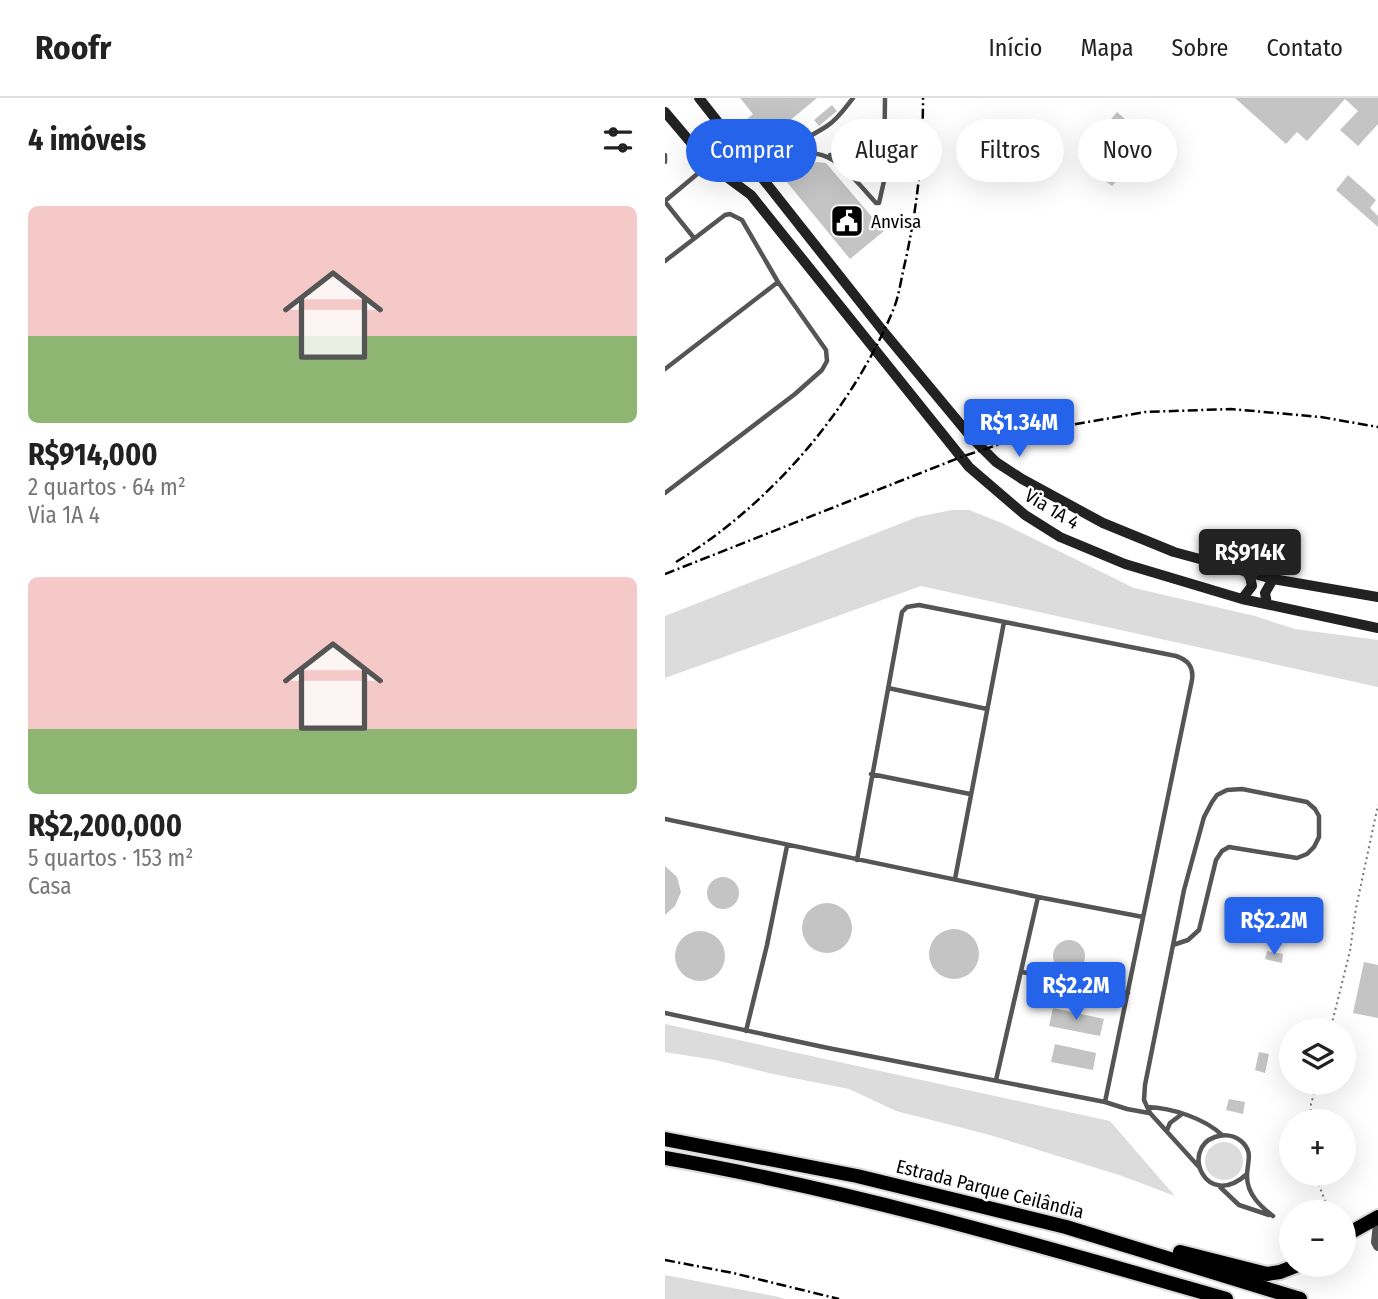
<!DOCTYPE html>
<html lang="pt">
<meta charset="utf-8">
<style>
:root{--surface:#fff;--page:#f6f6f6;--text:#222;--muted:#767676;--line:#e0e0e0;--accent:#2563eb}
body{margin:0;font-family:"Fira Sans Condensed",sans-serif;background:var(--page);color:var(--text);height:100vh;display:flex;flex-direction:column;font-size:26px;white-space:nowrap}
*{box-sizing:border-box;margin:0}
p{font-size:23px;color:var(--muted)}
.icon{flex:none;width:38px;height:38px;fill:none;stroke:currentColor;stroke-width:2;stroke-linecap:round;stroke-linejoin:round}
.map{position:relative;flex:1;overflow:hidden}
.drawer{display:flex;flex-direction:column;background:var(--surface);width:665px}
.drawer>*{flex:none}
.banner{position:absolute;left:21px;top:21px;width:586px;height:63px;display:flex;gap:14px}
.fabs{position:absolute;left:614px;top:920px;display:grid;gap:14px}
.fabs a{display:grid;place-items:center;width:77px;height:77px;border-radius:50%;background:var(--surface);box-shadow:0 7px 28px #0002;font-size:35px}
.price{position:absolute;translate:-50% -60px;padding:0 16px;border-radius:7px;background:var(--accent);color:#fff;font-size:23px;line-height:46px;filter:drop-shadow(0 2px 4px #0008)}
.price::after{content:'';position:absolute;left:50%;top:42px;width:21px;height:16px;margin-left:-10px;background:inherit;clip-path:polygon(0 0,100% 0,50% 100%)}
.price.on{background:#222;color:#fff}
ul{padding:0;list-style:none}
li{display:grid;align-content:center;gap:14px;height:371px;padding:0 28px}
li span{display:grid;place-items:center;height:217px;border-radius:10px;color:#555}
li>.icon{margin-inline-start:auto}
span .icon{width:126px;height:126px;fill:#fffc;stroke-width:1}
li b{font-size:30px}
h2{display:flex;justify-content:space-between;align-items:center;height:84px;padding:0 28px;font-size:30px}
.pill{padding:0 24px;border-radius:32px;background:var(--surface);box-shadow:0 7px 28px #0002;font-size:24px;line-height:63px}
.pill.on{background:var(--accent);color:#fff}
header{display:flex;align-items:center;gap:42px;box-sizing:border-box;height:98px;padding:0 35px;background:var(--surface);border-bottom:2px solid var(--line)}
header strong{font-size:33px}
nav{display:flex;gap:38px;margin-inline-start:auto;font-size:24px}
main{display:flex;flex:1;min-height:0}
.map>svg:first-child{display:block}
.green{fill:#dcdcdc}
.building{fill:#c4c4c4}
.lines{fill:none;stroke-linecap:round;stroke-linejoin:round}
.motorway-casing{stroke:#dbdbdb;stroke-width:18}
.path{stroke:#777;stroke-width:2;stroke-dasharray:2 3.5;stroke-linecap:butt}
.service{stroke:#555;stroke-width:4.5}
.tertiary{stroke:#555;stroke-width:10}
.secondary{stroke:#222;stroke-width:10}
.motorway{stroke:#000;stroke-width:14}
.rail{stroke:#000;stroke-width:2.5;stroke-dasharray:10 3.5 2 3.5;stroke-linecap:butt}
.labels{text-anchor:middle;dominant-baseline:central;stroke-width:5;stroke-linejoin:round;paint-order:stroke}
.poi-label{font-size:19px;fill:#000;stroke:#fff;text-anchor:start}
.street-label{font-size:19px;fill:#000;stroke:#fff}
</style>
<header>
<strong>Roofr</strong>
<nav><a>Início</a><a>Mapa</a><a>Sobre</a><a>Contato</a></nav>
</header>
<main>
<section class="drawer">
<h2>4 imóveis<svg class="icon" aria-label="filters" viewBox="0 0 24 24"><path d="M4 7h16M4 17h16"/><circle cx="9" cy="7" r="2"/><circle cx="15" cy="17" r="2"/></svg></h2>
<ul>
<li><span style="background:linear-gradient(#f6c9c9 60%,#8fb573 0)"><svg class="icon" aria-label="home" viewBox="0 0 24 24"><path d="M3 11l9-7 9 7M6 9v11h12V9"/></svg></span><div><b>R$914,000</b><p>2 quartos · 64 m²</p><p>Via 1A 4</p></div></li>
<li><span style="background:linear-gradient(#f6c9c9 70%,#8fb573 0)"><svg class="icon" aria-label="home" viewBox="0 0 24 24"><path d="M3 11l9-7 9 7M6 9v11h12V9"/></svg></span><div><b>R$2,200,000</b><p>5 quartos · 153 m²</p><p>Casa</p></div></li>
</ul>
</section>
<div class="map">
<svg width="713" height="1201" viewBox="0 0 713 1201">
<rect width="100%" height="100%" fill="#fff"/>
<path class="green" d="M287,412h17l33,13 132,65 121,28 40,13 83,11v47l-457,-101 -256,92v-62l252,-99z
M0,926l445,97 65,75 -53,-20 -132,-41 -94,-24 -47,-22 -76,-15 -58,-14 -50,-8z
M540 1063a19 19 0 1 1 38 0a19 19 0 1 1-38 0Z
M0,1177l114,22 6,2h-120z"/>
<path class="building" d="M75,0h77l-53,44 -18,-22 7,-6z
M570,0h143v26l-20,22 -18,-16 18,-19 -13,-12 -38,42 -10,-9 -11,12z
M167,7l5,6 -18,15 -5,-6z
M452,14l38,33 -9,10 -7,-5 2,-2 -12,-11 -6,1 -10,-7 2,-2 -7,-6z
M451,62l11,9 -15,17 -12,-9z
M151,64l10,1 58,68 -34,28 -64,-78 7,-7 3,4z
M683,77l28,25 -6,8 8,8v11l-42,-37z
M0,768l12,11 4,15 -6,14 -10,9z
M42 795a16 16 0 1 1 32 0a16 16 0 1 1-32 0Z
M137 830a25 25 0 1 1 50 0a25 25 0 1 1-50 0Z
M264 856a25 25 0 1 1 50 0a25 25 0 1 1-50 0Z
M10 858a25 25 0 1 1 50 0a25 25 0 1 1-50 0Z
M388 858a16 16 0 1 1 32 0a16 16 0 1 1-32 0Z
M602,853l16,3 -1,9 -17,-4z
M699,864l14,3v53l-25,-5z
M388,910l51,11 -4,17 -51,-10z
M390,946l41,9 -3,17 -42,-8z
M594,954l10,2 -4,19 -10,-3z
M564,1001l16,3 -2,12 -17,-4z"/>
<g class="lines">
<defs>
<path id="motorway" d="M0,1041l192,37 209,51 234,72
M0,1060c190,33 376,88 561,141
M679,1138l34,-19
M515,1154l87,22 13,-2 18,-7"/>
</defs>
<use href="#motorway" class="motorway-casing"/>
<path class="path" d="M665,933l20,-80 6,-43 22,-103
M645,1024l1,-18 6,-21
M650,1076l10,27 11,12"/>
<path class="service" d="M0,57v7
M165,57l54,2
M87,63c25,-9 52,-20 75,-35 11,-7 18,-18 26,-28
M94,75c63,-37 74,-18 117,30h3l5,-22 1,-83
M0,103l43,-36
M0,104l29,36
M0,163l60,-46 5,-1 12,6 36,62 48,68 1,11 -5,9 -27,24 -130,99
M0,271l113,-87
M223,590l99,21
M206,676l99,20
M0,721l373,78 105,20
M192,762l45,-248 5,-5 12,-2 257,51c12,4 18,11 16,24l-87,422
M290,781l49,-257
M508,847l15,-5 11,-10 17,-70 6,-9 7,-4 68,11 10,-4 7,-7 5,-10v-21l-4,-7 -8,-7 -65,-13 -15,1 -10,5 -5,7 -8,15 -20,73 -39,195 -1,15 6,13 49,54
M357,874l106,21
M0,915l163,35 277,54 22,7 22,4
M81,933l21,-86 20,-99
M331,982l42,-183
M482,1009c25,1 57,11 75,28
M502,1032l3,-7 12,-9
M582,1076c-41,37 -67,-25 -32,-37 9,-3 19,-2 26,4 13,11 6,21 6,35 0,18 13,30 26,40
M555,1089l19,18 30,10"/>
<path class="tertiary" d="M713,1126l-2,18 2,4"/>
<path class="secondary" d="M34,0l184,233 88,106 25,25 26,17 81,44 71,29 99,27 105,18
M0,14l44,52 42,31 218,272 56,48 35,22 65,27 117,35 136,29
M577,501l10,-13 -3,-14
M602,506l-2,-11 8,-14"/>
<use href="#motorway" class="motorway"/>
<path class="rail" d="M11,464c94,-57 176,-152 218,-254 5,-13 7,-28 10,-41 13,-56 19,-112 19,-169
M0,476l296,-117 81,-27 103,-18 86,-3 90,8 57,10
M0,1162l68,13 106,26"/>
</g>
<defs>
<symbol id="civic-square" viewBox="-11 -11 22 22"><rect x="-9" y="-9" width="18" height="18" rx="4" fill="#000" stroke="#fff"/><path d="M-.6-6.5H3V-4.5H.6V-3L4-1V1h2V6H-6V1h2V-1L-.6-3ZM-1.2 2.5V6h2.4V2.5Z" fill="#fff"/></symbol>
</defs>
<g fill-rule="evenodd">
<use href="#civic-square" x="163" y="104" width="38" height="38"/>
</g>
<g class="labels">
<g class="poi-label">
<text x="206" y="123">Anvisa</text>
</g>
<g class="street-label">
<text transform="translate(387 411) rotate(31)">Via 1A 4</text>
<text transform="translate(325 1091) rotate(14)">Estrada Parque Ceilândia</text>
</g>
</g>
</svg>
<div class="fabs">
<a><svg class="icon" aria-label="layers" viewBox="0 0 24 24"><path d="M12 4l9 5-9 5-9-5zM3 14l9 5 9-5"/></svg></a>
<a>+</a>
<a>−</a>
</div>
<b class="price" style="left:354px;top:361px">R$1.34M</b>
<b class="price on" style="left:585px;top:491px">R$914K</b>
<b class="price" style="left:609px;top:859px">R$2.2M</b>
<b class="price" style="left:411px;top:924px">R$2.2M</b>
<div class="banner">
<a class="pill on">Comprar</a>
<a class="pill">Alugar</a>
<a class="pill">Filtros</a>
<a class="pill">Novo</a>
</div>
</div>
</main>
